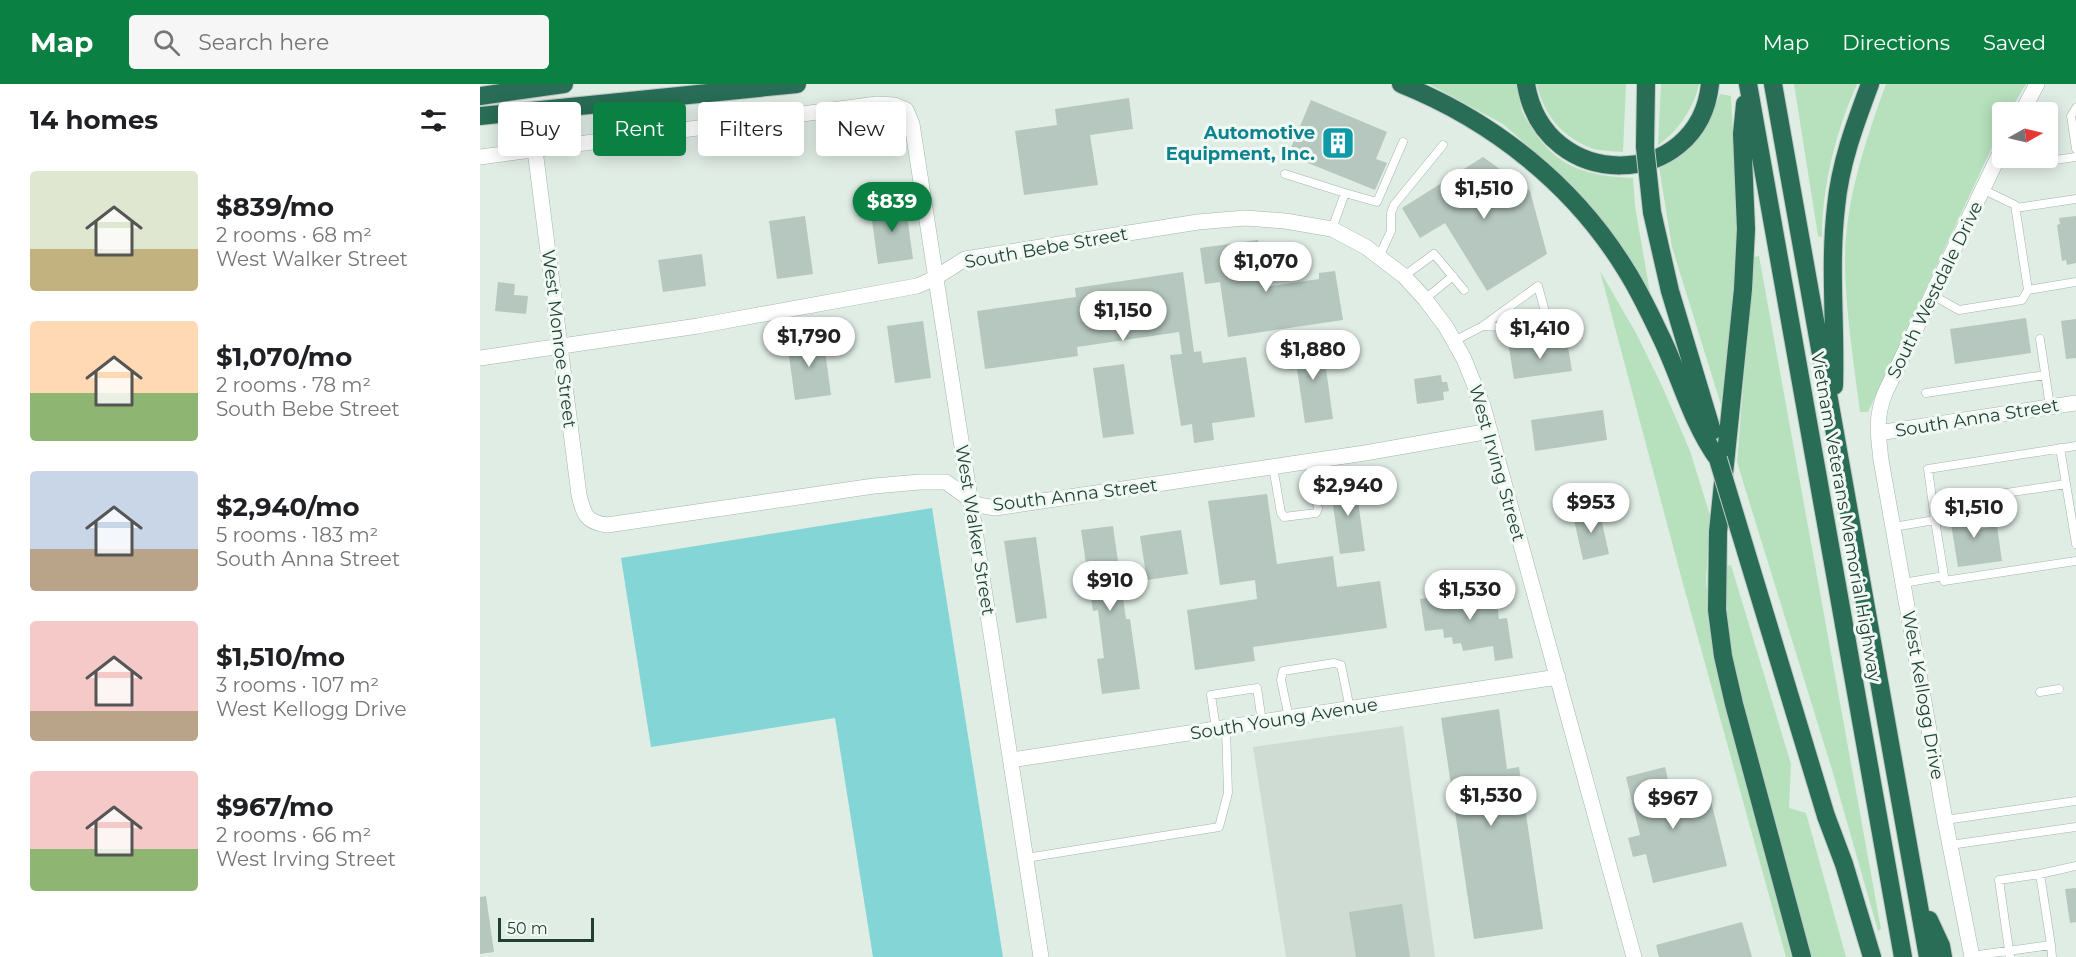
<!DOCTYPE html>
<meta charset="utf-8">
<style>
:root{--surface:#fff;--page:#f6f6f6;--text:#202124;--muted:#757577;--accent:#0b8043}
body{margin:0;font-family:Montserrat,sans-serif;background:var(--page);color:var(--text);height:100vh;display:flex;flex-direction:column;font-size:22px;white-space:nowrap}
*{box-sizing:border-box;margin:0}
p{font-size:20px;color:var(--muted)}
.icon{flex:none;width:33px;height:33px;fill:none;stroke:currentColor;stroke-width:2;stroke-linecap:round;stroke-linejoin:round}
.map{position:relative;flex:1;overflow:hidden}
.side{display:flex;flex-direction:column;background:var(--surface);width:480px}
.side>*{flex:none}
.hud{position:absolute;left:18px;top:18px;width:570px;height:54px;display:flex;gap:12px}
.needle{width:39px;rotate:82deg}
.tools{position:absolute;left:1512px;top:18px;display:grid;gap:12px}
.tools a{display:grid;place-items:center;width:66px;height:66px;border-radius:6px;background:var(--surface);box-shadow:0 3px 15px #0003;font-size:30px}
.scale{position:absolute;left:18px;bottom:15px;width:96px;box-sizing:border-box;padding-left:6px;border:3px solid #1f3f32;border-top:0;font-size:16px;line-height:21px;white-space:nowrap;color:#1f3f32;-webkit-text-stroke:4px #f1f9f4;paint-order:stroke}
.price{position:absolute;translate:-50% -51px;padding:0 14px;border-radius:21px;background:#fff;color:#222;font-size:20px;line-height:39px;filter:drop-shadow(0 2px 3px #0008)}
.price::after{content:'';position:absolute;left:50%;top:36px;width:18px;height:14px;margin-left:-9px;background:inherit;clip-path:polygon(0 0,100% 0,50% 100%)}
.price.current{background:var(--accent);color:#fff}
ul{padding:0;list-style:none}
li{display:flex;align-items:center;gap:18px;height:150px;padding:0 30px}
li span{display:grid;place-items:center;flex:none;width:168px;height:120px;border-radius:6px;color:#555}
li>.icon{margin-inline-start:auto}
span .icon{width:72px;height:72px;fill:#fffc;stroke-width:1}
li b{font-size:26px}
h2{display:flex;justify-content:space-between;align-items:center;height:72px;padding:0 30px;font-size:26px}
.tag{padding:0 21px;border-radius:6px;background:var(--surface);box-shadow:0 3px 15px #0003;font-size:21px;line-height:54px}
.tag.current{background:var(--accent);color:#fff}
header{display:flex;align-items:center;gap:36px;box-sizing:border-box;height:84px;padding:0 30px;background:var(--accent);color:#fff}
header strong{font-size:28px}
nav{display:flex;gap:33px;margin-inline-start:auto;font-size:21px}
.search{width:420px;height:54px;background:var(--page);display:flex;align-items:center;gap:15px;box-sizing:border-box;padding:0 21px;border-radius:6px;color:var(--muted);font-size:22px}
main{display:flex;flex:1;min-height:0}
.map>svg:first-child{display:block}
.built{fill:#cedcd4}
.green{fill:#b7e0bd}
.water{fill:#84d5d6}
.building{fill:#b5c7be}
.lines{fill:none;stroke-linecap:round;stroke-linejoin:round}
.lane-casing{stroke:#a2b5ac;stroke-width:9}
.street-casing{stroke:#a2b5ac;stroke-width:16}
.highway-casing{stroke:#c0c9c6;stroke-width:20}
.lane{stroke:#fff;stroke-width:8}
.street{stroke:#fff;stroke-width:15}
.highway{stroke:#296d56;stroke-width:18}
.highway-bridge-casing{stroke:#c0c9c6;stroke-width:20;stroke-linecap:butt}
.highway-bridge{stroke:#296d56;stroke-width:18}
.labels{text-anchor:middle;dominant-baseline:central;stroke-width:6;stroke-linejoin:round;paint-order:stroke}
.culture-label{font-size:18px;font-weight:bold;fill:#0d838f;stroke:#f1f9f4;text-anchor:end}
.street-label{font-size:18px;fill:#1f3f32;stroke:#f1f9f4}
</style>
<header>
<strong>Map</strong>
<div class="search"><svg class="icon" aria-label="search" viewBox="0 0 24 24"><circle cx="10" cy="10" r="6"/><path d="M15 15l6 6"/></svg>Search here</div>
<nav><a>Map</a><a>Directions</a><a>Saved</a></nav>
</header>
<main>
<section class="side">
<h2>14 homes<svg class="icon" aria-label="filters" viewBox="0 0 24 24"><path d="M4 7h16M4 17h16"/><circle cx="9" cy="7" r="2"/><circle cx="15" cy="17" r="2"/></svg></h2>
<ul>
<li><span style="background:linear-gradient(#dfe7d0 65%,#c2b280 0)"><svg class="icon" aria-label="home" viewBox="0 0 24 24"><path d="M3 11l9-7 9 7M6 9v11h12V9"/></svg></span><div><b>$839/mo</b><p>2 rooms · 68 m²</p><p>West Walker Street</p></div></li>
<li><span style="background:linear-gradient(#ffd9b3 60%,#8fb573 0)"><svg class="icon" aria-label="home" viewBox="0 0 24 24"><path d="M3 11l9-7 9 7M6 9v11h12V9"/></svg></span><div><b>$1,070/mo</b><p>2 rooms · 78 m²</p><p>South Bebe Street</p></div></li>
<li><span style="background:linear-gradient(#c9d6e8 65%,#b9a48a 0)"><svg class="icon" aria-label="home" viewBox="0 0 24 24"><path d="M3 11l9-7 9 7M6 9v11h12V9"/></svg></span><div><b>$2,940/mo</b><p>5 rooms · 183 m²</p><p>South Anna Street</p></div></li>
<li><span style="background:linear-gradient(#f6c9c9 75%,#b9a48a 0)"><svg class="icon" aria-label="home" viewBox="0 0 24 24"><path d="M3 11l9-7 9 7M6 9v11h12V9"/></svg></span><div><b>$1,510/mo</b><p>3 rooms · 107 m²</p><p>West Kellogg Drive</p></div></li>
<li><span style="background:linear-gradient(#f6c9c9 65%,#8fb573 0)"><svg class="icon" aria-label="home" viewBox="0 0 24 24"><path d="M3 11l9-7 9 7M6 9v11h12V9"/></svg></span><div><b>$967/mo</b><p>2 rooms · 66 m²</p><p>West Irving Street</p></div></li>
</ul>
</section>
<div class="map">
<svg width="1596" height="873" viewBox="0 0 1596 873">
<rect width="100%" height="100%" fill="#e0ede5"/>
<path class="built" d="M923,642l32,231h-149l-33,-210z"/>
<path class="green" d="M949,0h88c2,9 3,19 5,27 3,7 8,14 12,20 24,38 56,45 99,47l2,28 16,93 -20,-38 -33,-46 -51,-52 -44,-39z
M1057,0h89l-3,68c-9,-1 -20,-1 -29,-3 -30,-10 -51,-34 -57,-65z
M1181,0h38c-5,23 -21,48 -41,61z
M1314,0h63c-21,47 -35,102 -35,153l-4,-1z
M1406,0h140l-17,28h-7v14l-134,286h-8c-6,-48 -14,-97 -15,-146 -1,-62 20,-124 41,-182z
M1240,10l11,2 5,97v84l-15,128 -49,-158 -13,-80 33,-21 16,-22z
M1279,172l122,673 -3,2 -45,-158 -96,-311 17,-205z
M1120,187l36,62 26,53 28,65 20,64 -4,66 6,56 82,320h-8l-104,-377z
M1251,481l60,199 -2,44 17,5 40,144h-35l-64,-235 -16,-70 -6,-49 -1,-36z"/>
<path class="water" d="M452,424l71,449h-130l-38,-239 -184,29 -30,-189z"/>
<path class="building" d="M649,14l4,31 -43,6 8,50 -74,10 -9,-64 42,-6 -2,-16z
M831,16l76,32 -11,27 11,4 -12,27 -87,-35z
M1003,73l47,34 17,63 -60,37 -42,-68 -25,15 -18,-30z
M425,117l8,58 -35,5 -8,-58z
M325,132l8,58 -36,5 -8,-58z
M1596,132v47l-9,2 -1,-5 -4,1 -5,-36 3,-1 -1,-6z
M778,156l7,47 54,-8v-6l16,-2 8,49 -115,17 -8,-55 -15,2 -5,-36z
M222,170l4,32 -43,6 -5,-32z
M703,188l11,80 7,-1 2,12 43,-6 9,60 -43,6 2,17 -20,3 -2,-19 -11,2 -11,-71 12,-1 -3,-22 -102,15 1,9 -93,13 -8,-58 99,-14 -1,-9z
M18,198l17,2 -1,11 14,1 -2,18 -31,-3z
M1546,234l5,35 -76,11 -5,-35z
M1596,235v39l-10,1 -5,-38z
M443,237l8,57 -36,5 -8,-57z
M343,252l8,59 -36,5 -8,-59z
M1087,256l5,31 -58,8 -5,-31z
M849,261l3,16 -7,1 8,57 -28,4 -8,-54 -7,1 -3,-19z
M644,280l10,70 -31,4 -10,-70z
M961,291l1,7h5l2,9 -6,1 1,8 -27,4 -3,-25z
M1123,326l4,30 -72,11 -4,-31z
M875,396l10,71 -25,3 -10,-70z
M787,410l10,70 56,-8 4,31 43,-6 7,47 -134,19 2,14 -60,9 -8,-60 70,-11 -2,-19 -35,5 -12,-84z
M1496,423l3,22 18,-3 5,35 -44,6 -9,-56z
M1119,425l10,45 -26,6 -10,-45z
M633,442l13,93h4l10,70 -38,5 -5,-35 7,-1 -6,-48 -5,1 -12,-81z
M701,446l7,44 -41,6 -7,-44z
M556,453l11,81 -31,5 -12,-82z
M1015,504l4,31 8,-1 6,40 -18,3 -2,-15 -30,5 -2,-8 -8,1 -1,-7 -8,1 -1,-9 -18,2 -5,-32z
M1019,625l8,60 12,-2 24,162 -69,10 -33,-221z
M1185,683l9,38 36,-8 17,69 -74,17 -7,-29 -13,3 -5,-19 12,-3 -14,-58z
M1596,804v34l-6,1 -5,-34z
M6,812l8,56 -14,2v-57z
M922,820l8,53h-54l-7,-45z
M1262,838l10,35h-93l-3,-12z"/>
<g class="lines">
<defs>
<path id="lane" d="M1596,24l-5,8 5,33
M1541,74c18,7 37,1 55,-1
M805,90l60,19 -13,36
M1504,106l31,15 13,85 48,-8
M865,109l32,9 26,-60
M1536,124l60,-9
M899,173l12,-26v-18l3,-8 49,-60
M924,192l30,-22 30,36
M1452,211l27,15 63,-10 6,-10
M945,215l28,-23
M1560,255l10,68
M974,257l29,-15 55,-40 12,44 -67,-4
M1446,309l119,-18
M1580,364l16,96
M793,383l8,46 3,4 32,-4 2,-4 -7,-48
M1453,420l133,-20
M1455,436l-7,-51 148,-23
M1413,443l42,-7 9,56 -41,7
M1464,492v5l132,-20
M1560,608l19,-3
M809,634l-8,-38 2,-9 51,-8 7,2 9,44
M736,645l-5,-34 46,-7 5,34
M1465,736l131,-19
M1470,761l126,-18
M546,774l193,-31 9,-34 -2,-65
M1560,790l11,71
M1491,872l80,-11 1,12
M1530,873l-11,-77 41,-6 36,-8"/>
<path id="street" d="M1542,28l15,-28
M55,66l44,345c5,20 7,27 28,30l267,-39 46,-4h26l32,23 17,3 370,-55 125,-22
M0,73l397,-53 17,1 12,5 6,14 129,833
M0,274l218,-32 219,-40 18,-8 30,-19 233,-37 47,-4 40,3 47,8 34,18 13,10 25,19 21,23 21,28 18,32 19,47 151,551
M1398,349l198,-30
M531,676l547,-83
M1492,873l-27,-137 -64,-360c-3,-27 -6,-41 4,-67l117,-244"/>
<path id="highway" d="M921,0c92,37 173,101 225,186 14,22 25,46 36,69 19,40 30,84 56,120
M1046,0c18,110 173,107 184,0
M1268,0l155,873
M1293,0l155,873
M0,12l84,-12
M1265,20l-3,30 4,95 -3,60 -25,243 -1,78 6,46 11,48 68,253
M0,32l317,-32
M1172,128l18,79 42,140
M1354,302c2,-60 -5,-119 2,-179 4,-43 19,-83 34,-123
M1346,732l18,48 28,93
M1449,836l12,26 2,11"/>
</defs>
<use href="#lane" class="lane-casing"/>
<use href="#street" class="street-casing"/>
<use href="#highway" class="highway-casing"/>
<use href="#lane" class="lane"/>
<use href="#street" class="street"/>
<use href="#highway" class="highway"/>
<defs>
<path id="highway-bridge" d="M1166,0l-1,63 7,65
M1238,375l108,357"/>
</defs>
<use href="#highway-bridge" class="highway-bridge-casing"/>
<use href="#highway-bridge" class="highway-bridge"/>
</g>
<defs>
<symbol id="building-square" viewBox="-11 -11 22 22"><rect x="-9" y="-9" width="18" height="18" rx="4" fill="#0f9aa8" stroke="#f1f9f4"/><path d="M-4-6H4V6H1V3H-1V6H-4ZM-2.5-4.3h1.7v1.8h-1.7ZM.8-4.3h1.7v1.8H.8ZM-2.5-1h1.7V.8h-1.7ZM.8-1h1.7V.8H.8Z" fill="#fff"/></symbol>
</defs>
<g fill-rule="evenodd">
<use href="#building-square" x="839" y="40" width="38" height="38"/>
</g>
<g class="labels">
<g class="culture-label">
<text x="835" y="49">Automotive<tspan x="835" dy="21">Equipment, Inc.</tspan></text>
</g>
<g class="street-label">
<text transform="translate(566 164) rotate(-10)">South Bebe Street</text>
<text transform="translate(1455 206) rotate(-64)">South Westdale Drive</text>
<text transform="translate(79 255) rotate(83)">West Monroe Street</text>
<text transform="translate(1497 334) rotate(-9)">South Anna Street</text>
<text transform="translate(1017 379) rotate(74)">West Irving Street</text>
<text transform="translate(595 411) rotate(-7)">South Anna Street</text>
<text transform="translate(1366 433) rotate(80)">Vietnam Veterans Memorial Highway</text>
<text transform="translate(495 446) rotate(81)">West Walker Street</text>
<text transform="translate(1443 611) rotate(80)">West Kellogg Drive</text>
<text transform="translate(804 635) rotate(-9)">South Young Avenue</text>
</g>
</g>
</svg>
<div class="tools">
<a><svg class="needle" viewBox="-14 -14 28 28"><path d="M0-13l5 13h-10z" fill="#e53935"/><path d="M0 13l5-13h-10z" fill="#757577"/></svg></a>
</div>
<div class="scale">50 m</div>
<b class="price" style="left:1004px;top:136px">$1,510</b>
<b class="price current" style="left:412px;top:149px">$839</b>
<b class="price" style="left:786px;top:209px">$1,070</b>
<b class="price" style="left:643px;top:258px">$1,150</b>
<b class="price" style="left:1060px;top:276px">$1,410</b>
<b class="price" style="left:329px;top:284px">$1,790</b>
<b class="price" style="left:833px;top:297px">$1,880</b>
<b class="price" style="left:868px;top:433px">$2,940</b>
<b class="price" style="left:1111px;top:450px">$953</b>
<b class="price" style="left:1494px;top:455px">$1,510</b>
<b class="price" style="left:630px;top:528px">$910</b>
<b class="price" style="left:990px;top:537px">$1,530</b>
<b class="price" style="left:1011px;top:743px">$1,530</b>
<b class="price" style="left:1193px;top:746px">$967</b>
<div class="hud">
<a class="tag">Buy</a>
<a class="tag current">Rent</a>
<a class="tag">Filters</a>
<a class="tag">New</a>
</div>
</div>
</main>
